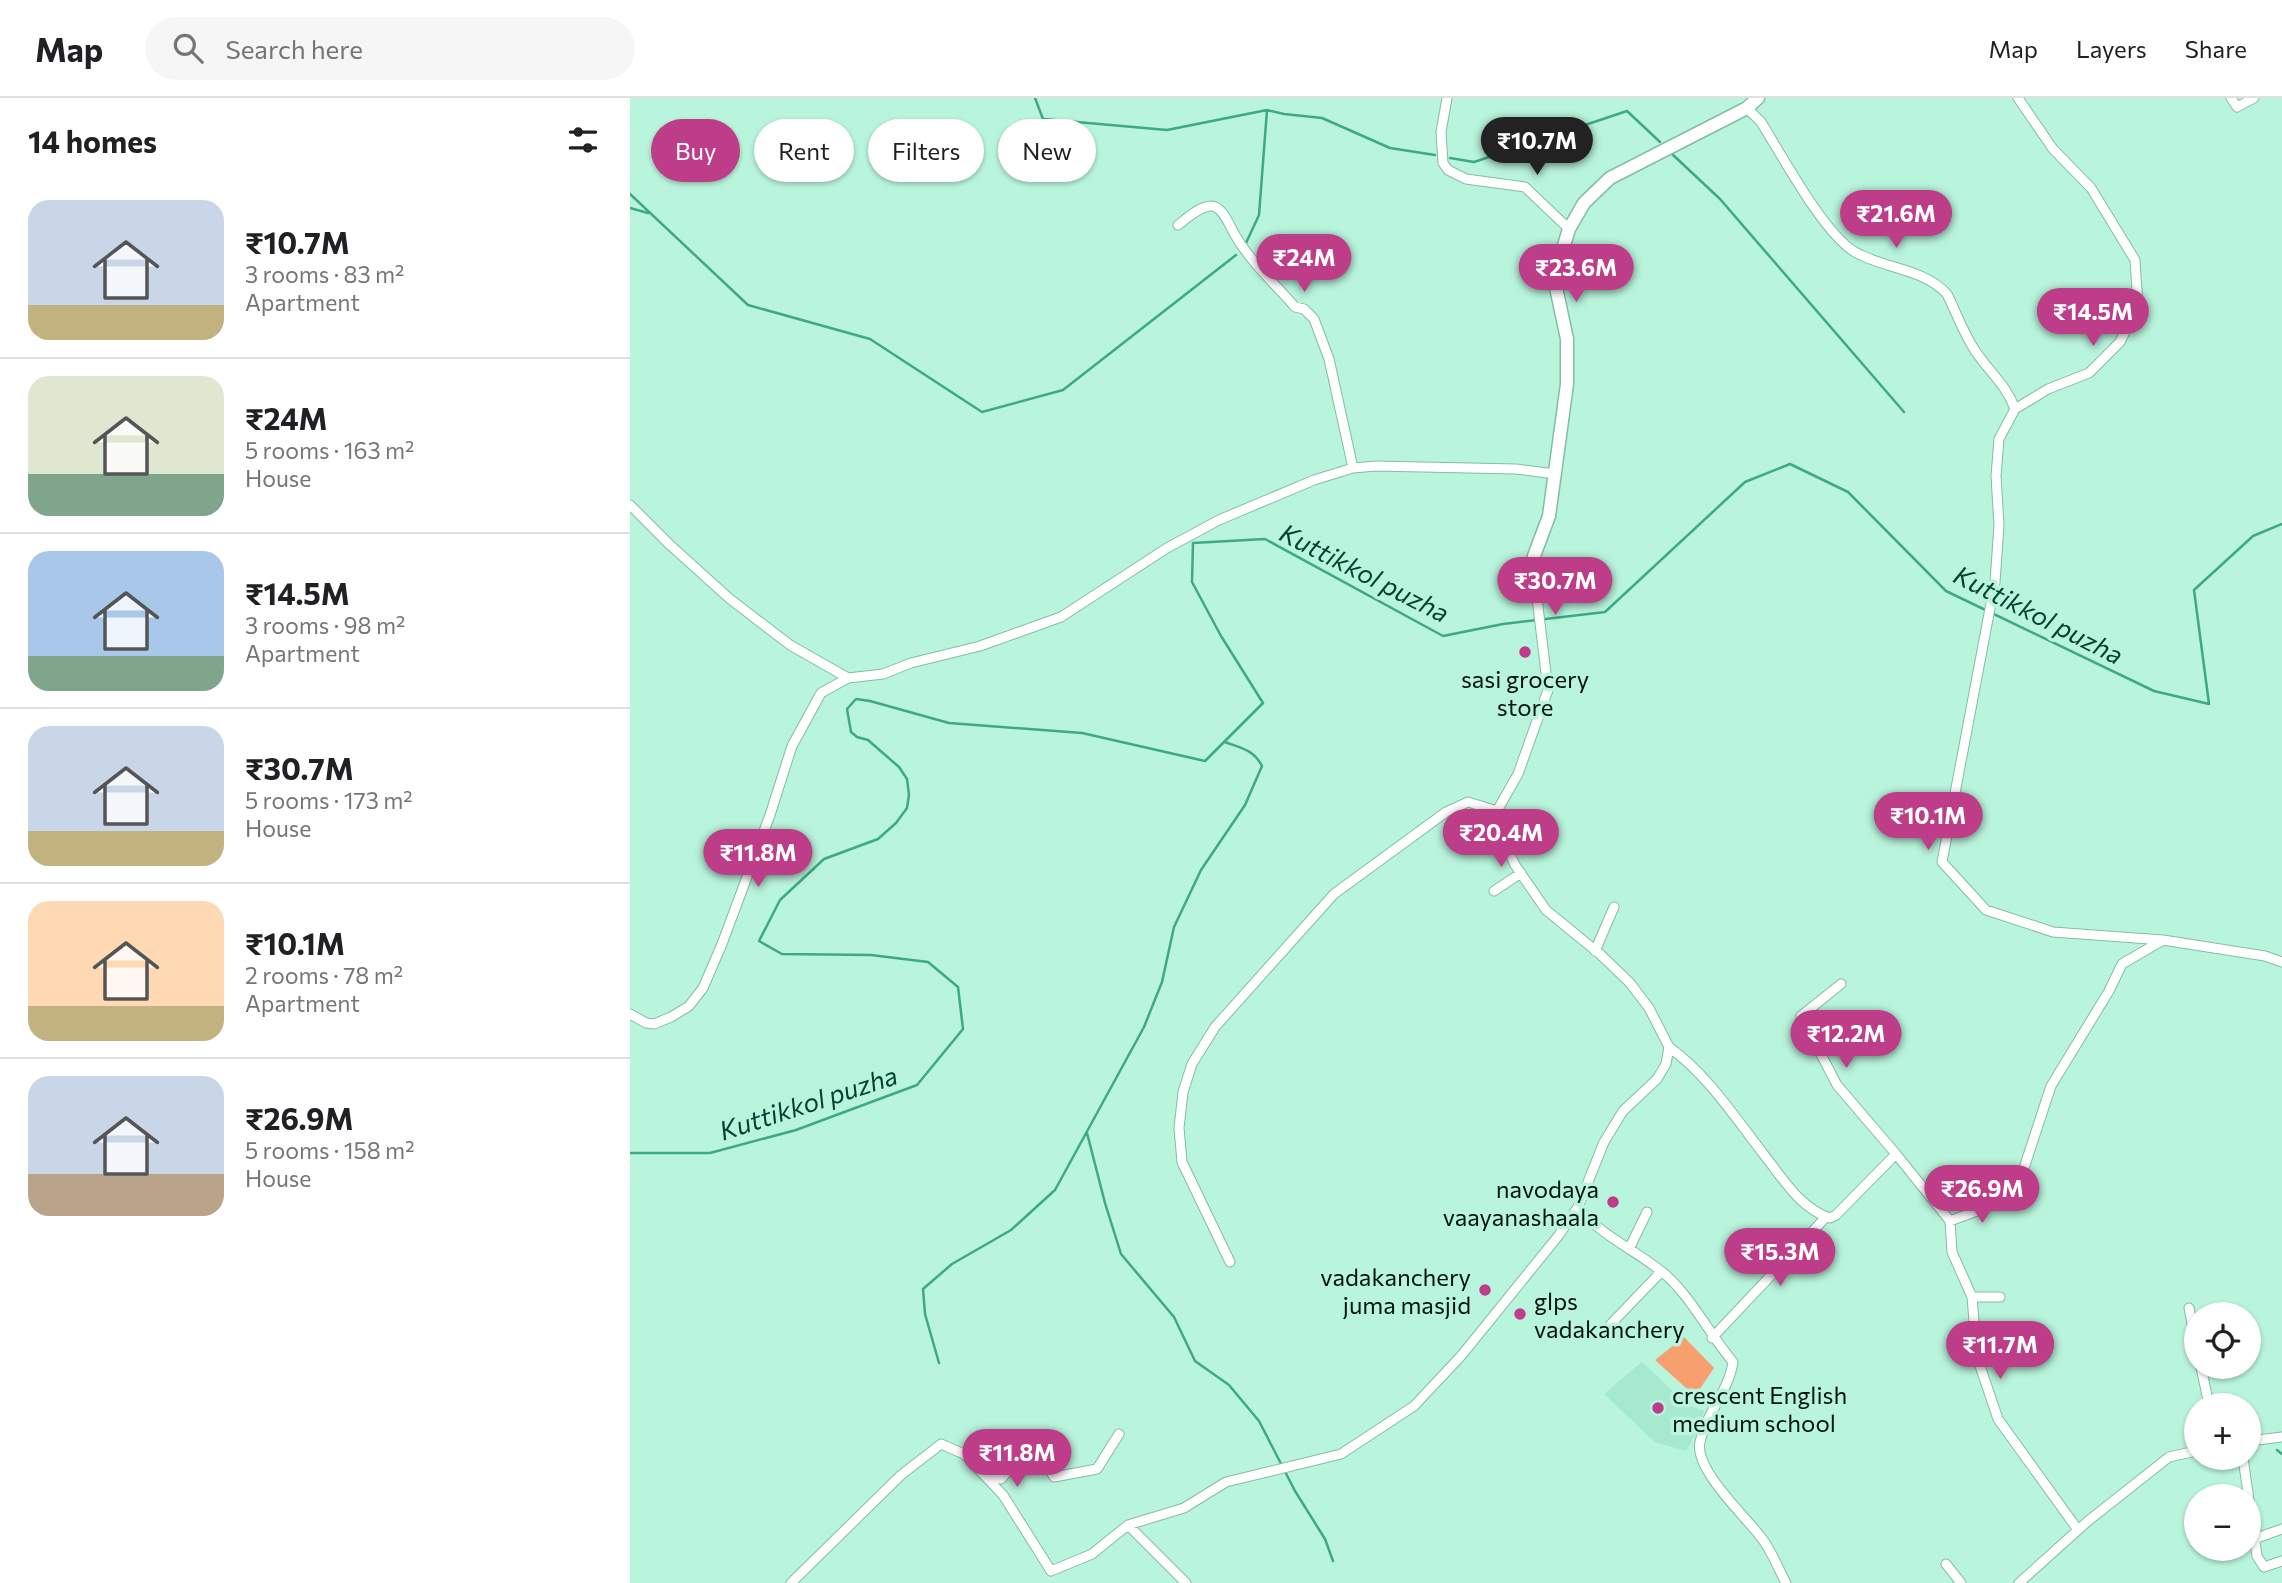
<!DOCTYPE html>
<meta charset="utf-8">
<style>
:root{--surface:#fff;--page:#f6f6f6;--text:#202124;--muted:#757577;--line:#e0e0e0;--accent:#be3d88}
body{margin:0;font-family:Commissioner,sans-serif;background:var(--page);color:var(--text);height:100vh;display:flex;flex-direction:column;font-size:26px;white-space:nowrap}
*{box-sizing:border-box;margin:0}
p{font-size:23px;color:var(--muted)}
.icon{flex:none;width:38px;height:38px;fill:none;stroke:currentColor;stroke-width:2;stroke-linecap:round;stroke-linejoin:round}
.map{position:relative;flex:1;overflow:hidden}
.side{display:flex;flex-direction:column;background:var(--surface);width:630px}
.side>*{flex:none}
.banner{position:absolute;left:21px;top:21px;width:665px;height:63px;display:flex;gap:14px}
.fabs{position:absolute;left:1554px;top:1204px;display:grid;gap:14px}
.fabs a{display:grid;place-items:center;width:77px;height:77px;border-radius:50%;background:var(--surface);box-shadow:0 2px 5px #0004;font-size:35px}
.price{position:absolute;translate:-50% -60px;padding:0 16px;border-radius:24px;background:var(--accent);color:#fff;font-size:23px;line-height:46px;filter:drop-shadow(0 2px 4px #0008)}
.price::after{content:'';position:absolute;left:50%;top:42px;width:21px;height:16px;margin-left:-10px;background:inherit;clip-path:polygon(0 0,100% 0,50% 100%)}
.price.active{background:#222;color:#fff}
ul{padding:0;list-style:none}
li{display:flex;align-items:center;gap:21px;height:175px;padding:0 28px}
li+li{border-top:2px solid var(--line)}
li span{display:grid;place-items:center;flex:none;width:196px;height:140px;border-radius:21px;color:#555}
li>.icon{margin-inline-start:auto}
span .icon{width:84px;height:84px;fill:#fffc;stroke-width:1}
li b{font-size:30px}
h2{display:flex;justify-content:space-between;align-items:center;height:84px;padding:0 28px;font-size:30px}
.pill{padding:0 24px;border-radius:32px;background:var(--surface);box-shadow:0 2px 5px #0004;font-size:24px;line-height:63px}
.pill.active{background:var(--accent);color:#fff}
header{display:flex;align-items:center;gap:42px;box-sizing:border-box;height:98px;padding:0 35px;background:var(--surface);border-bottom:2px solid var(--line)}
header strong{font-size:33px}
nav{display:flex;gap:38px;margin-inline-start:auto;font-size:24px}
.search{width:490px;height:63px;background:var(--page);display:flex;align-items:center;gap:18px;box-sizing:border-box;padding:0 24px;border-radius:38px;color:var(--muted);font-size:26px}
main{display:flex;flex:1;min-height:0}
.map>svg:first-child{display:block}
.built{fill:#a5e9ce}
.green{fill:#f89f70}
.lines{fill:none;stroke-linecap:round;stroke-linejoin:round}
.stream{stroke:#3caa87;stroke-width:2.5}
.street-casing{stroke:#83bda6;stroke-width:11}
.secondary-casing{stroke:#83bda6;stroke-width:15}
.street{stroke:#fff;stroke-width:9}
.secondary{stroke:#fff;stroke-width:12}
.poi-dot{fill:#be3d88;stroke:#b9f4dc;stroke-width:2.5}
.labels{text-anchor:middle;dominant-baseline:central;stroke-width:7;stroke-linejoin:round;paint-order:stroke}
.poi-label{font-size:24px;fill:#00130c;stroke:#b9f4dc;text-anchor:end}
.water-label{font-size:26px;font-style:italic;fill:#014332;stroke:#b9f4dc}
</style>
<header>
<strong>Map</strong>
<div class="search"><svg class="icon" aria-label="search" viewBox="0 0 24 24"><circle cx="10" cy="10" r="6"/><path d="M15 15l6 6"/></svg>Search here</div>
<nav><a>Map</a><a>Layers</a><a>Share</a></nav>
</header>
<main>
<section class="side">
<h2>14 homes<svg class="icon" aria-label="filters" viewBox="0 0 24 24"><path d="M4 7h16M4 17h16"/><circle cx="9" cy="7" r="2"/><circle cx="15" cy="17" r="2"/></svg></h2>
<ul>
<li><span style="background:linear-gradient(#c9d6e8 75%,#c2b280 0)"><svg class="icon" aria-label="home" viewBox="0 0 24 24"><path d="M3 11l9-7 9 7M6 9v11h12V9"/></svg></span><div><b>₹10.7M</b><p>3 rooms · 83 m²</p><p>Apartment</p></div></li>
<li><span style="background:linear-gradient(#dfe7d0 70%,#7fa58c 0)"><svg class="icon" aria-label="home" viewBox="0 0 24 24"><path d="M3 11l9-7 9 7M6 9v11h12V9"/></svg></span><div><b>₹24M</b><p>5 rooms · 163 m²</p><p>House</p></div></li>
<li><span style="background:linear-gradient(#a9c7e8 75%,#7fa58c 0)"><svg class="icon" aria-label="home" viewBox="0 0 24 24"><path d="M3 11l9-7 9 7M6 9v11h12V9"/></svg></span><div><b>₹14.5M</b><p>3 rooms · 98 m²</p><p>Apartment</p></div></li>
<li><span style="background:linear-gradient(#c9d6e8 75%,#c2b280 0)"><svg class="icon" aria-label="home" viewBox="0 0 24 24"><path d="M3 11l9-7 9 7M6 9v11h12V9"/></svg></span><div><b>₹30.7M</b><p>5 rooms · 173 m²</p><p>House</p></div></li>
<li><span style="background:linear-gradient(#ffd9b3 75%,#c2b280 0)"><svg class="icon" aria-label="home" viewBox="0 0 24 24"><path d="M3 11l9-7 9 7M6 9v11h12V9"/></svg></span><div><b>₹10.1M</b><p>2 rooms · 78 m²</p><p>Apartment</p></div></li>
<li><span style="background:linear-gradient(#c9d6e8 70%,#b9a48a 0)"><svg class="icon" aria-label="home" viewBox="0 0 24 24"><path d="M3 11l9-7 9 7M6 9v11h12V9"/></svg></span><div><b>₹26.9M</b><p>5 rooms · 158 m²</p><p>House</p></div></li>
</ul>
</section>
<div class="map">
<svg width="1652" height="1485" viewBox="0 0 1652 1485">
<rect width="100%" height="100%" fill="#b9f4dc"/>
<path class="built" d="M1012,1264l46,43 16,6 -4,15 -14,25 -31,-9 -51,-48z"/>
<path class="green" d="M1054,1239l30,31 -19,28 -40,-36z"/>
<g class="lines">
<path class="stream" d="M405,0l8,21 124,11 100,-20
M1042,56l48,45 184,213
M820,60l24,4 153,-51 33,31
M0,96l118,111 122,34 112,73 81,-22 173,-135
M0,110l18,5
M616,145l13,-28 8,-105 17,4 38,4 68,30 45,7
M457,1035l18,70 16,51 53,63 21,44 34,24 30,36 36,70 30,48 8,22
M0,1055h80l86,-23 121,-45 46,-56 -5,-42 -30,-25 -57,-7 -89,-1 -23,-13 21,-41 44,-41 54,-20 18,-16 11,-15 2,-13 -2,-16 -8,-12 -31,-27 -11,-3 -6,-5 -4,-23 9,-10 14,2 79,22 133,10 123,28 58,-58 -42,-67 -29,-54 1,-39 72,-4 178,97 60,-12 102,-12 140,-130 45,-18 58,28 98,99 208,100 55,13 -15,-114 59,-54 29,-12
M309,1265l-14,-49 -2,-25 29,-25 59,-34 44,-40 89,-163 18,-45 12,-55 27,-57 44,-65 17,-39c-8,-16 -21,-18 -37,-24
M1647,1352l5,4"/>
<defs>
<path id="street" d="M817,0l-6,34 2,31 5,7 18,9 59,8 44,42
M1388,0l35,51 38,39 44,72 3,45 -18,37 -31,31 -41,16 -33,20 -16,30 -3,37 3,49 -4,57 -53,280 44,48 67,22 110,8
M1601,0l6,9 17,-9
M1117,10l14,14c20,32 63,112 94,130 29,17 68,16 92,42 9,18 16,38 27,55 14,22 32,35 41,60
M548,127c9,-7 22,-19 33,-19 12,0 19,21 24,29 15,26 40,49 60,72l9,2 10,10 15,40 24,109
M0,407l39,39 61,55 60,46 58,33 35,-4 28,-11 69,-17 81,-29 106,-69 52,-28 95,-40 39,-12 23,-2 140,3 39,5
M907,500l11,92 -30,84 -21,37 3,21 15,33 31,45 55,45 29,28 19,25 20,39 -3,17 -9,15 -34,32 -19,31 -26,65c23,30 61,44 89,69 26,24 43,59 66,86 -4,29 -27,51 -33,80 -6,27 44,73 60,94 11,13 18,32 26,47
M864,793l27,-18
M965,853l19,-44
M1211,886l-40,32 36,69 59,69
M0,916l16,9 8,1 17,-7 18,-11 14,-18 19,-44 48,-129 22,-69 29,-53 27,-15
M1039,949c39,28 67,72 96,109 18,23 36,53 65,62l6,-3 60,-61 54,67 32,-12 25,-16 14,-16 30,-91 58,-95 13,-27 41,-24 102,16 17,6
M1320,1123l2,31 20,45 5,60 21,62 80,111
M999,1151l18,-37
M600,1164l-48,-100 -3,-34 4,-36 9,-28 23,-37 119,-133 112,-82 22,-10 29,9
M1342,1199h28
M1559,1210l7,36
M980,1227l51,-53
M1082,1240l114,-121
M1571,1269l8,38
M1619,1343l33,-4
M1613,1360l14,98 7,11 18,-6
M357,1379l14,2 17,-20 20,-9 16,27 43,-8 22,-35
M498,1427l58,58
M1624,1441l28,-10
M1316,1466l15,19
M161,1485l110,-108 40,-31 23,10 39,41 48,76 41,-17 36,-29 56,-17 42,-26 115,-28 73,-48 47,-50 98,-121 19,-28
M1389,1485l69,-62 81,-64 27,-6"/>
<path id="secondary" d="M907,500l-3,-42 15,-40 18,-132v-45l-13,-61 15,-49 15,-26 26,-25 137,-70 11,-10"/>
</defs>
<use href="#street" class="street-casing"/>
<use href="#secondary" class="secondary-casing"/>
<use href="#street" class="street"/>
<use href="#secondary" class="secondary"/>
</g>
<g class="poi-dot">
<circle cx="895" cy="554" r="7"/>
<circle cx="983" cy="1104" r="7"/>
<circle cx="855" cy="1192" r="7"/>
<circle cx="890" cy="1216" r="7"/>
<circle cx="1028" cy="1310" r="7"/>
</g>
<g class="labels">
<g class="poi-label">
<text x="895" y="580" text-anchor="middle">sasi grocery<tspan x="895" dy="28">store</tspan></text>
<text x="969" y="1090">navodaya<tspan x="969" dy="28">vaayanashaala</tspan></text>
<text x="841" y="1178">vadakanchery<tspan x="841" dy="28">juma masjid</tspan></text>
<text x="904" y="1202" text-anchor="start">glps<tspan x="904" dy="28">vadakanchery</tspan></text>
<text x="1042" y="1296" text-anchor="start">crescent English<tspan x="1042" dy="28">medium school</tspan></text>
</g>
<g class="water-label">
<text transform="translate(735 474) rotate(27)">Kuttikkol puzha</text>
<text transform="translate(1409 516) rotate(27)">Kuttikkol puzha</text>
<text transform="translate(178 1004) rotate(-18)">Kuttikkol puzha</text>
</g>
</g>
</svg>
<div class="fabs">
<a><svg class="icon" aria-label="locate" viewBox="0 0 24 24"><circle cx="12" cy="12" r="6"/><path d="M12 2v4M12 18v4M2 12h4M18 12h4"/></svg></a>
<a>+</a>
<a>−</a>
</div>
<b class="price active" style="left:907px;top:79px">₹10.7M</b>
<b class="price" style="left:1266px;top:152px">₹21.6M</b>
<b class="price" style="left:674px;top:196px">₹24M</b>
<b class="price" style="left:946px;top:206px">₹23.6M</b>
<b class="price" style="left:1463px;top:250px">₹14.5M</b>
<b class="price" style="left:925px;top:519px">₹30.7M</b>
<b class="price" style="left:1298px;top:754px">₹10.1M</b>
<b class="price" style="left:871px;top:771px">₹20.4M</b>
<b class="price" style="left:128px;top:791px">₹11.8M</b>
<b class="price" style="left:1216px;top:972px">₹12.2M</b>
<b class="price" style="left:1352px;top:1127px">₹26.9M</b>
<b class="price" style="left:1150px;top:1190px">₹15.3M</b>
<b class="price" style="left:1370px;top:1283px">₹11.7M</b>
<b class="price" style="left:387px;top:1391px">₹11.8M</b>
<div class="banner">
<a class="pill active">Buy</a>
<a class="pill">Rent</a>
<a class="pill">Filters</a>
<a class="pill">New</a>
</div>
</div>
</main>
